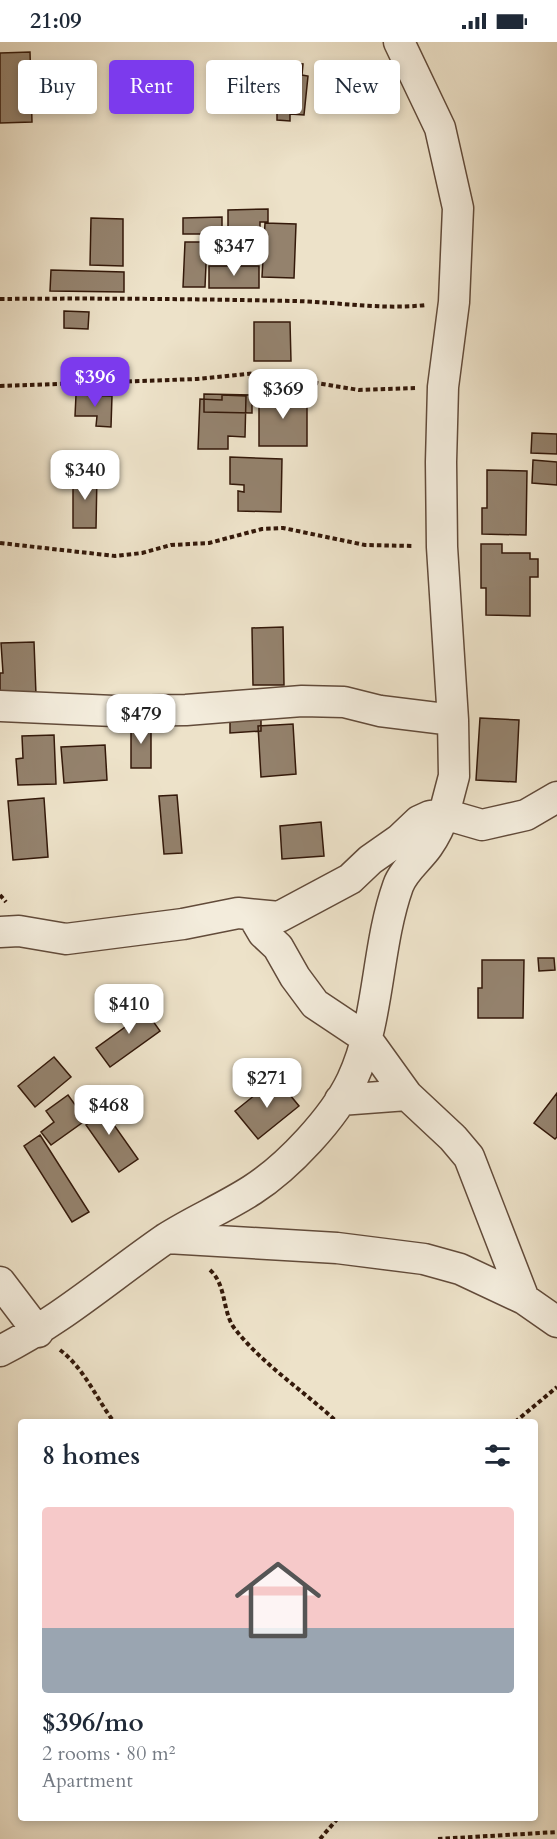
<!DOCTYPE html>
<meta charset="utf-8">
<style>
:root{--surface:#fff;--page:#f2f2f3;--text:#1f2937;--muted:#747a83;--line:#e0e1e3;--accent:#7c3aed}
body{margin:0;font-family:Cardo,serif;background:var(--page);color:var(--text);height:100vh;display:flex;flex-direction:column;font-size:22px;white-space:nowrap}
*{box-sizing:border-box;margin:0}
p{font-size:20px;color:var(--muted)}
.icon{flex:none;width:33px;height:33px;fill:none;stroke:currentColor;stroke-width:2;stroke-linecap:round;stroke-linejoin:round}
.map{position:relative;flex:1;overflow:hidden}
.panel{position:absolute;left:18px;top:1377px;width:520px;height:402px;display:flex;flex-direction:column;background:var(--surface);border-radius:6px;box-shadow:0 3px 9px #0003}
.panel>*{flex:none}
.top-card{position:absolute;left:18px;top:18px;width:522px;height:54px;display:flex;gap:12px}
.price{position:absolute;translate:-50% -51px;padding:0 14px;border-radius:12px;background:#fff;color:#222;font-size:20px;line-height:39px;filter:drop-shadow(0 2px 3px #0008)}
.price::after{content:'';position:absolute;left:50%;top:36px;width:18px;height:14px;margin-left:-9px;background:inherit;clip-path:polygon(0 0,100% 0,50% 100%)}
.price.current{background:var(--accent);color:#fff}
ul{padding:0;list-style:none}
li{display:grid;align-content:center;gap:12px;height:318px;padding:0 24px}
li+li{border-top:2px solid var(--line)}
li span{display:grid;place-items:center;height:186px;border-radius:6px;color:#555}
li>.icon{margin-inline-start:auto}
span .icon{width:108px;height:108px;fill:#fffc;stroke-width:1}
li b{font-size:26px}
h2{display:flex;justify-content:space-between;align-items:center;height:72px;padding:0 24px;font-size:26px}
.pill{padding:0 21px;border-radius:6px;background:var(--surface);box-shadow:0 3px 9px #0003;font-size:21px;line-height:54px}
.pill.current{background:var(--accent);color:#fff}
.status{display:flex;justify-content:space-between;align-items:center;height:42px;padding:0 30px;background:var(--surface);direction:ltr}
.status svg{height:16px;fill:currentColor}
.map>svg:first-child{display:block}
.building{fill:#94826d;stroke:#34190a;stroke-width:1.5}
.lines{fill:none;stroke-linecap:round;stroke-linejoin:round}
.street-casing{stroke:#624b3a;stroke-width:33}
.path{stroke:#34190a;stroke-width:4;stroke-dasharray:4.5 3;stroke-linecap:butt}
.street{stroke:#f3ecdc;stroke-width:30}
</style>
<div class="status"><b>21:09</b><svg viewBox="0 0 49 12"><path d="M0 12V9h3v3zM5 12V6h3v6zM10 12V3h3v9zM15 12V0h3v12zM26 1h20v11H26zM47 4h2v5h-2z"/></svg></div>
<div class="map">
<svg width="557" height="1797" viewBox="0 0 557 1797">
<rect width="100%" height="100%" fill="#ede2c9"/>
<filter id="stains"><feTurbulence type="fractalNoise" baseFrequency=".00333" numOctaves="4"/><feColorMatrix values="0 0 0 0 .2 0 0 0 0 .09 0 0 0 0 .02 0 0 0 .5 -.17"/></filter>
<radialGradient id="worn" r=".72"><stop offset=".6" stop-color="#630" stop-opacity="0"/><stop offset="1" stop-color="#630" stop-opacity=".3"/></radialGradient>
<path class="building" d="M30,10l2,70 -32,1v-70z
M279,20l24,2 -1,11 6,1 -4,39 -14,-1v7l-13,-1v-8l-19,-1 4,-30 15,2z
M268,167v13h-8v7h-32v-19z
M222,175v17h-39v-16z
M91,176l32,1v47l-33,-1z
M265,181l31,1 -2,54 -32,-1z
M185,200h22l-2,45h-22z
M209,224h50v22h-50z
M51,228l73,2v20l-74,-1z
M64,269l25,1 -1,17 -24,-1z
M254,280h36l1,39h-37z
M204,352l48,1v18l-48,-1z
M259,352h48v52h-48z
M76,353l36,1 -1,31 -15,-1 1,-10h-22z
M222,353l24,1 -1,41 -17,-1v13h-30l2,-50 22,1z
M532,391l25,1v20l-26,-1z
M230,415l52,2 -1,53 -43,-1v-20l6,1v-7l-14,-1z
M533,418l24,2v23l-25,-2z
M487,428l40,1 -1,64 -44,-1v-26h5z
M73,433h24l-1,53h-23z
M481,502h21v9h28v6h8v18h-8v39l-44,-1v-27h-5z
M283,585l1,58h-31l-1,-57z
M34,600l2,53 -36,1v-23h3l-2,-30z
M261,673v16l-31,2v-16z
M480,676l39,2 -3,62 -40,-2z
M131,680h20v46h-20z
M293,682l3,50 -35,3 -3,-51z
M54,693l2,49 -38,1 -2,-26 7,-1 -1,-22z
M105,703l2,35 -43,3 -3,-36z
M177,753l5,58 -18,1 -5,-58z
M44,756l4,59 -35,3 -5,-59z
M321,780l3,34 -42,3 -2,-33z
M538,916h16l1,12 -16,1z
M482,918h42l-1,58h-45v-30h4z
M138,958l22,31 -50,36 -14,-19 36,-26 -8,-12z
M54,1015l17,20 -36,30 -17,-21z
M276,1036l23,28 -41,33 -23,-28z
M557,1051v44l-2,2 -21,-16z
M68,1053l18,25 -35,25 -10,-13 13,-10 -8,-11z
M95,1056l43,61 -19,13 -33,-47 6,-4 -10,-14z
M40,1093l49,77 -17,10 -48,-76z"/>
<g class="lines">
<defs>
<path id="street" d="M0,664l114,5 72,-1 116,-9 42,1 36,9 73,9
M253,874l10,17 15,14 17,30 20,27 51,34 41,57 46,43 16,19 55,142 33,23
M0,890l19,-1 47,8 117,-15 55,-11 41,4 71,-38 20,-19 30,-21 19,-18 11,-5 14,-2 10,-38 -1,-56 -11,-173 -1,-85 2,-75 11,-85 4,-94 -18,-80 -41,-86
M340,1058l67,-5
M167,1196l170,10 87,11 36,10 64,30
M0,1240l38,50
M0,1309c60,-30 110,-74 165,-112 28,-18 59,-31 87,-49 36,-23 82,-72 100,-110 28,-60 24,-132 46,-194 5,-15 21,-27 30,-40 7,-10 12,-20 16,-32l38,11 44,-10 31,-18"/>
</defs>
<use href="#street" class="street-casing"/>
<path class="path" d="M0,257c98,-1 196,0 294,2 44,1 88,9 132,4
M0,344l197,-7 59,-6 103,17 56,-2
M0,501l115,13 27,-3 29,-8 38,-2 53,-14 21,-1 82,17 49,1
M0,853l6,7
M210,1228c17,15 12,43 25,59 28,36 69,62 102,93
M60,1308c24,18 36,48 54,72
M515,1380l42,-35
M320,1797l18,-21
M438,1797l119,-7"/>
<use href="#street" class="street"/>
</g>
<rect width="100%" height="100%" filter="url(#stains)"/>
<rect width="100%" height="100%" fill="url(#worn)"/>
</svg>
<b class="price" style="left:234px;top:235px">$347</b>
<b class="price current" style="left:95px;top:366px">$396</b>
<b class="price" style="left:283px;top:378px">$369</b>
<b class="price" style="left:85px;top:459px">$340</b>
<b class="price" style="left:141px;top:703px">$479</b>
<b class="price" style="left:129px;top:993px">$410</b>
<b class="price" style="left:267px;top:1067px">$271</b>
<b class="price" style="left:109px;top:1094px">$468</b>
<div class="top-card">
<a class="pill">Buy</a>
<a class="pill current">Rent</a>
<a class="pill">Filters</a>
<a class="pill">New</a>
</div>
<section class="panel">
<h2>8 homes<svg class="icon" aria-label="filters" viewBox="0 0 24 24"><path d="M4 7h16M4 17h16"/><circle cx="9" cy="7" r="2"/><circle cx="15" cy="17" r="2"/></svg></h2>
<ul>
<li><span style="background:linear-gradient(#f6c9c9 65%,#9aa5b1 0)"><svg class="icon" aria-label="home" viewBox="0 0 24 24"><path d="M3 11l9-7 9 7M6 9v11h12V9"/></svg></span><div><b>$396/mo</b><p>2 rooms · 80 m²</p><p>Apartment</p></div></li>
</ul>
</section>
</div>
